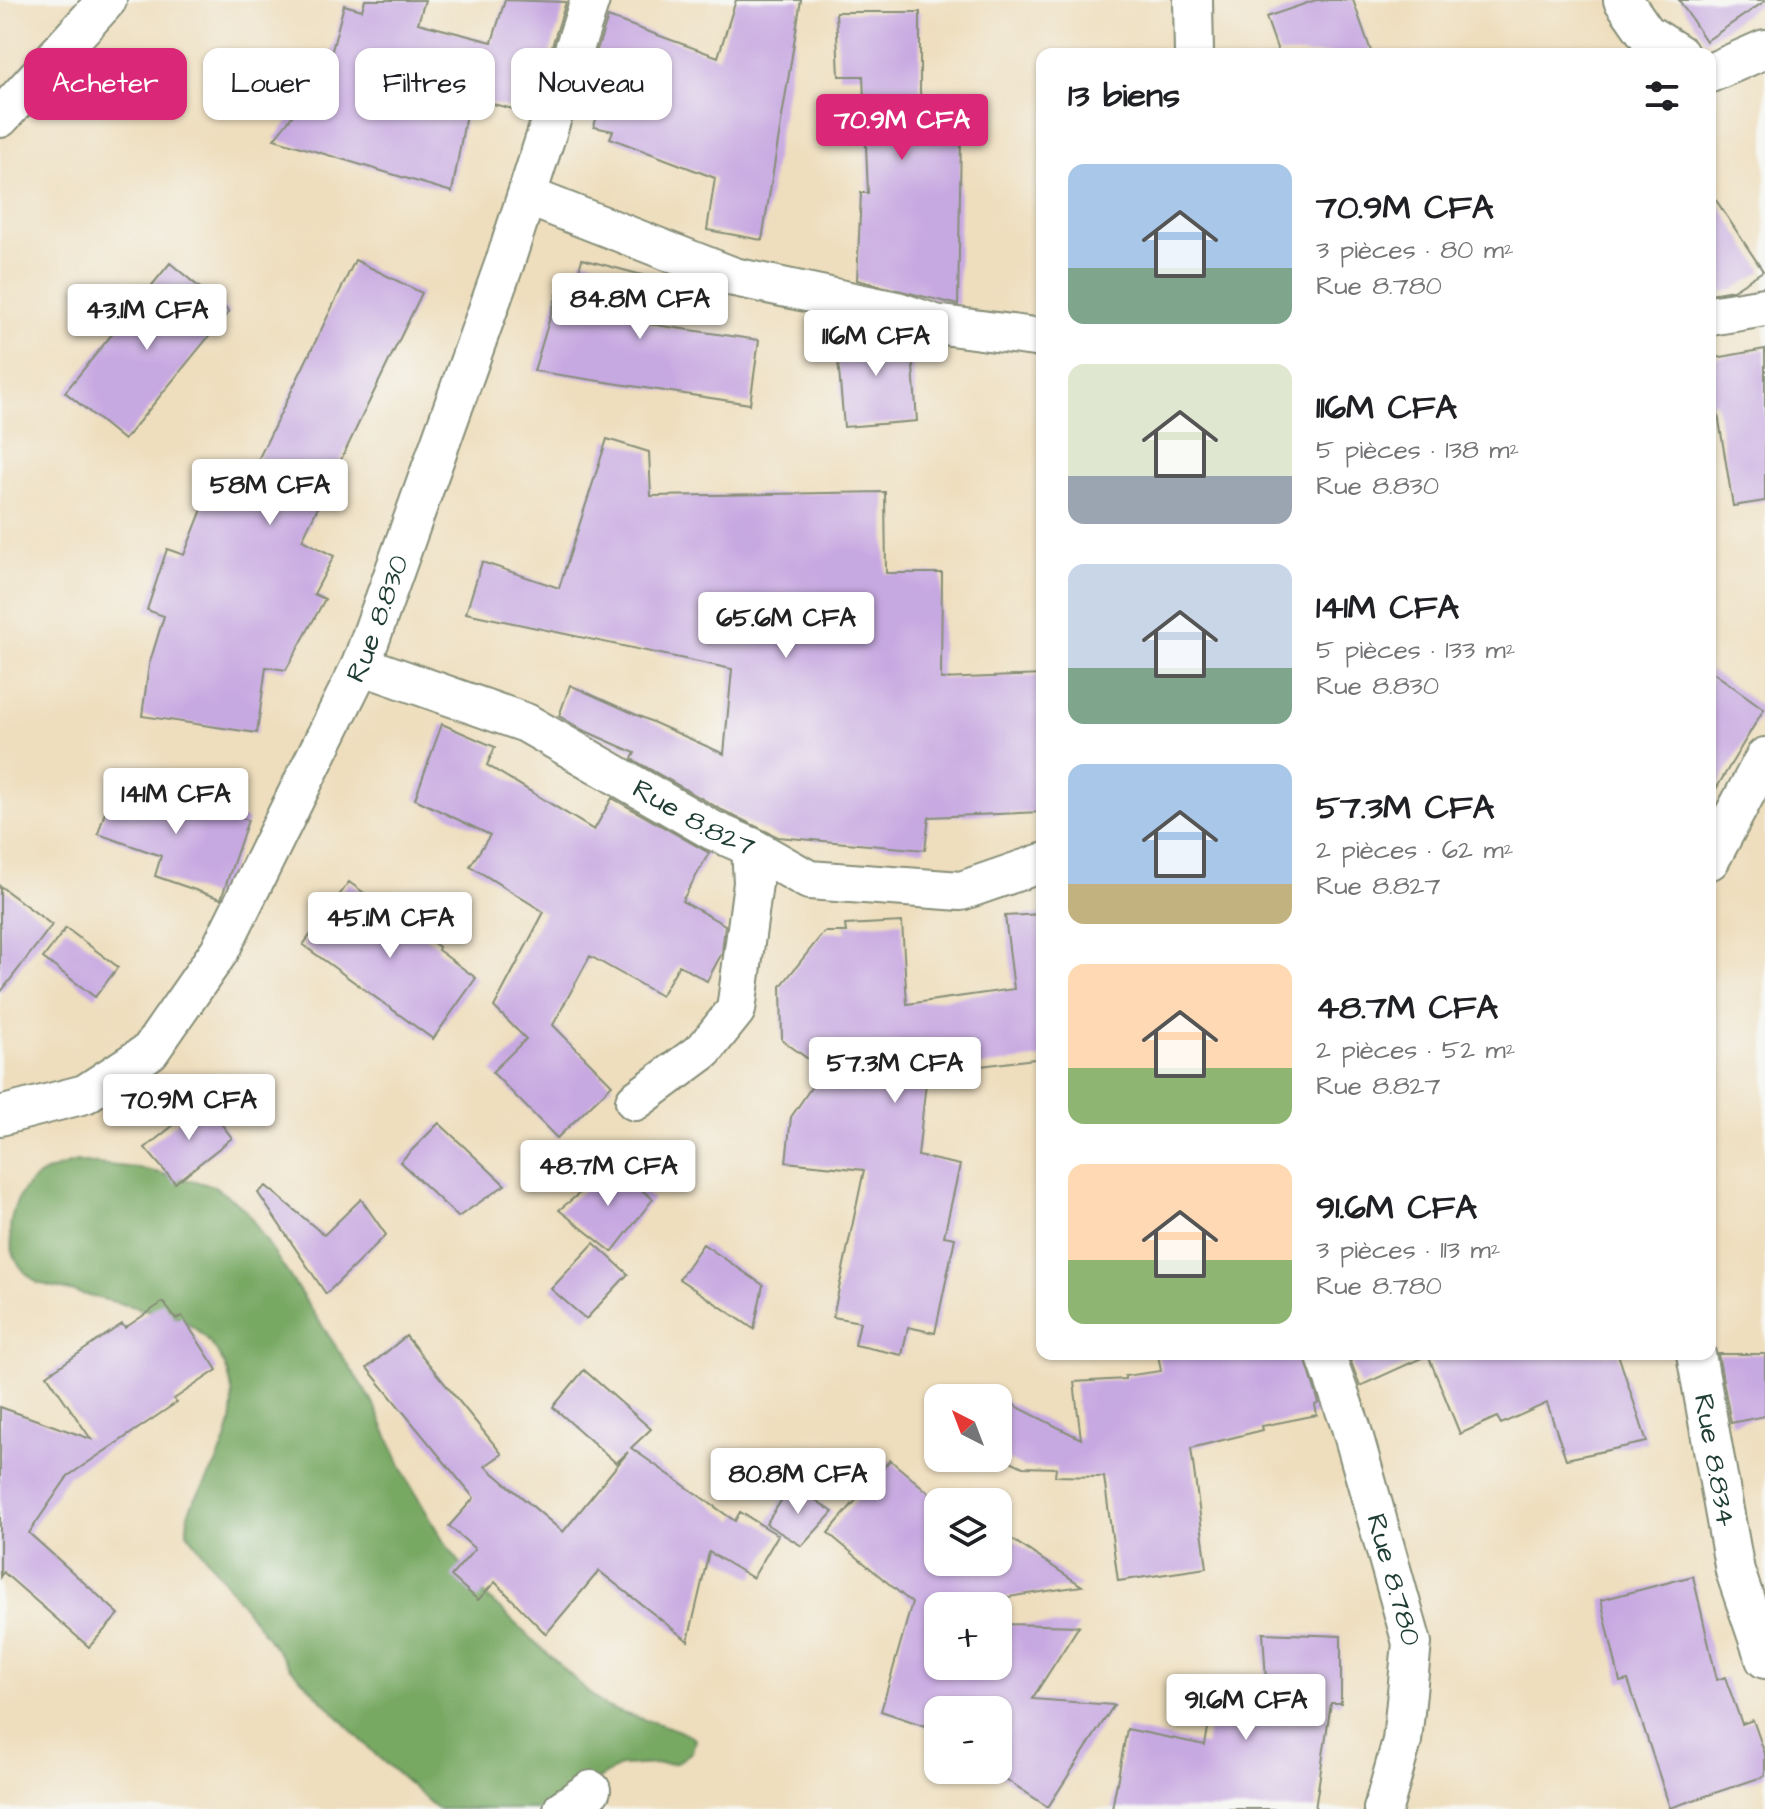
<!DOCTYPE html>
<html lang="fr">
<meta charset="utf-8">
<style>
:root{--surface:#fff;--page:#f6f6f6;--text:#202124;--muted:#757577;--accent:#db2777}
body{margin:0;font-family:"Architects Daughter",sans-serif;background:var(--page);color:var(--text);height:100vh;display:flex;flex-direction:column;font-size:30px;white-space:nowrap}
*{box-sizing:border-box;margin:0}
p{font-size:26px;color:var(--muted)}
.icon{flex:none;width:44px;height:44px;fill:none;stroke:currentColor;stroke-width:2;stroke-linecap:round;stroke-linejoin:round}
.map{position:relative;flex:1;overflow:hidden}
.details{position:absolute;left:1036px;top:48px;width:680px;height:1312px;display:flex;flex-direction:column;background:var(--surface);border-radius:16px;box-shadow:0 2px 6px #0004}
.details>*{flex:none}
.guide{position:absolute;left:24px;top:48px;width:760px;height:72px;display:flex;gap:16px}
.needle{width:52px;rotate:318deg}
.buttons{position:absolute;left:924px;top:1384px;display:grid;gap:16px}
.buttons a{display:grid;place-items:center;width:88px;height:88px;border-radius:16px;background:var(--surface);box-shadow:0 2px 6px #0004;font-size:40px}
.price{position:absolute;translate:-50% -68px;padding:0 18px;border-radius:8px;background:#fff;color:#222;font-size:26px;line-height:52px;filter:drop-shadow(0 2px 4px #0008)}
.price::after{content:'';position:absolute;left:50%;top:48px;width:24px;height:18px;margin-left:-12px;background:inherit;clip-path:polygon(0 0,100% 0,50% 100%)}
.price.current{background:var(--accent);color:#fff}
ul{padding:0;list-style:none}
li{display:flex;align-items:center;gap:24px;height:200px;padding:0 32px}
li span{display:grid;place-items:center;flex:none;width:224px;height:160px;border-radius:16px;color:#555}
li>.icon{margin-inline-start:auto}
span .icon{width:96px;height:96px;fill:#fffc;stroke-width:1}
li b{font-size:34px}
h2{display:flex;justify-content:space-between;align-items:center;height:96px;padding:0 32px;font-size:34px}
.tag{padding:0 28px;border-radius:16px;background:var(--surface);box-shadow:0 2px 6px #0004;font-size:28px;line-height:72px}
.tag.current{background:var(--accent);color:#fff}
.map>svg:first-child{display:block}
.forest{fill:#78a964;stroke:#4c734c;stroke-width:2}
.building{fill:#c7a9e1;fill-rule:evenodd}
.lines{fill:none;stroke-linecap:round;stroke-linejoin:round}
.minor-casing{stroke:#868e78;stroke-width:42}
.minor{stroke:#fff;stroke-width:38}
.labels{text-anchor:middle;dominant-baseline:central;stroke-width:8;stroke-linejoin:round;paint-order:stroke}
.street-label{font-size:28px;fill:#1f3d34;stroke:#f6f6f2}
</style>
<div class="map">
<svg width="1765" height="1809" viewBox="0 0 1765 1809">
<rect width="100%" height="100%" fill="#f6f6f2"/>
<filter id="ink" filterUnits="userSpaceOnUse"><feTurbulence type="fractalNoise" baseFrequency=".0125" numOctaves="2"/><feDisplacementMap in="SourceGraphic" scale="16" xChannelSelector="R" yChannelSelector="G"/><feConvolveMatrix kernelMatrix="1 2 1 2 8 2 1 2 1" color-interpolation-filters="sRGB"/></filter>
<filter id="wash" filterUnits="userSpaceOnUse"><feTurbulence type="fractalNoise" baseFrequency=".006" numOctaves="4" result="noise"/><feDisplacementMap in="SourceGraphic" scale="32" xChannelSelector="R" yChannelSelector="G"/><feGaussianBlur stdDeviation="1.8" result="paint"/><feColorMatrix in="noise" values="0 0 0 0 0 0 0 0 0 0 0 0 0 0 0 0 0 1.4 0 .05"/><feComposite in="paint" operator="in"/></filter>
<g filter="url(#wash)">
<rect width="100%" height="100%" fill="#eedebd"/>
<path class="forest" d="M76,1162l62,6 76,18 31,23 127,192 36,80 36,61 43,55 114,107c30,16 65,17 94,35l-3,13 -16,11 -55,3 -75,43h-109l-60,-53 -88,-90 -102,-134c0,-30 9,-31 22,-55 20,-35 33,-73 16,-111 -11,-22 -24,-35 -46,-48l-141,-35c-5,-4 -11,-8 -15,-13 -23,-28 -14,-76 17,-95 10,-6 25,-9 36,-13z"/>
<g id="blocks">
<path class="building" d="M365,0h60l-7,23 74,19 13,-42 61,2 -27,85 -10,-3 -8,27 -52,-13 -17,94 -178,-53 52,-66 18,-68 18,5z
M736,0h65l-39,240 -55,-10 8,-52 -105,-40 3,-7 -19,-4 6,-24 -19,-5 27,-81 110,40z
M1316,0h37l19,54h-93l-13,-37z
M1679,0h86v1l-59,40z
M836,12h84v79l4,46 37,-1 -3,169 -101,-25 4,-87h7l-5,-117h-24z
M1710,191l53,80 -30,19 -23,4z
M582,259l79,21 -13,44 111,16 -9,64 -216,-33 23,-77 14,4z
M355,260l67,33 -120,247 32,16 -20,38 11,5 -39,71 -20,-3 -9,66 -115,-17 7,-51 15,-49 -17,-6 20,-61 17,6 28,-71 29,11z
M170,263l59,49 -105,128 -59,-48z
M856,325l55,14 6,82 -73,6 -8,-90 19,-2z
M1765,349v152l-32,5 -17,-104 -6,1v-44z
M607,439l42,13 2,44 234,-4 1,81h56l-1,106 101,-4v137l-113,5 -4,33 -147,-13 -56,-27 -90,-51 3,-6 -52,-23 -24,-14 11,-31 154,69 8,-85 -266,-56 16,-51 77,26z
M1710,670l54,39 -54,90z
M442,724l53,23 -8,18 107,65 18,-32 97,55 -27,48 43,24 -3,28 -15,28 -28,-16 -18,31 -71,-40 -37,69 59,60 -55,53 -65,-66 34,-33 -32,-32 50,-95 -74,-46 20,-31 -75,-36z
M115,780l65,21 1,-5 67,24 -27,79 -66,-23 6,-20 -63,-22z
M349,882l90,65 -1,3 38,28 -43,61 -130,-94z
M0,886l52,39 -52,68z
M1042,914v144l-115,15 -9,83 42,9 -16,71 11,2 -20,95 -27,-6 -6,28 -47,-10 5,-23 -27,-5 31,-147 -78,-8 5,-45 32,-47 -41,-30 -1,-54 43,-54h22l-1,-7 57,-3 5,82 107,-15 -9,-73z
M66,928l52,39 -23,30 -52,-39z
M204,1101l28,37 -57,45 -30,-35z
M439,1123l66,62 -47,32 -58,-55z
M612,1167l41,32 -41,53 -53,-42z
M266,1186l58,49 37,-36 25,36 -60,59 -68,-101z
M594,1243l34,31 -42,45 -35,-30z
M703,1244l60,41 -9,44 -75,-50z
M163,1302l13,17 6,-3 35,54 -43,29 2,4 -108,73 -39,57 90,81 -30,33 -86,-75 -3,5v-170l91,32 -44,-64 75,-51 3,4z
M406,1336l96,118 -17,12 78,66 65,-80 -12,11 -63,-56 31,-37 67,59 -20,19 104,73 5,-9 38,23 -25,43 -44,-26 -21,89 -89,-70 -53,63 -51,-52 -17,18 -27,-24 24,-27 -26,-23 25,-28 -107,-130z
M1158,1354h146l15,49 -4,2 2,10 -55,11 1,4 -72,18 16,120 -89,13 -14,-104 -49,-1 1,-8 -33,-1 -25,-12v-58l83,42 -7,-57 51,-3v-3l36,-5z
M1348,1354h270l29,88 -81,17 -19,-56 -46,21 -4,-7 -37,17 -32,-79 -68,31z
M1718,1354h47v62l-34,7z
M890,1460l50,42h-2v60h60v-32l84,56 -81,12 2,26 76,2 -47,73 82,6 -66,102 -56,-37h6v-60h-60v25l-13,-9 -44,-15 31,-108 -84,-70zM938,1606h60v60h-60z
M792,1484l41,28 -31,34 -36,-22z
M1693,1576l24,104 8,-3 17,47 11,-4 12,34v22l-95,32 -42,-128 -8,2 -19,-82z
M1263,1633l78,3v67h-10l-16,106h-203l15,-80 78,16 5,-28 59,9z"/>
</g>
</g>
<g filter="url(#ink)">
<use href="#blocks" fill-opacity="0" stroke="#868e78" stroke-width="2"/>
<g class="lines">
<defs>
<g id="minor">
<path d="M1193,0l1,54"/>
<path d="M1623,0l23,33 33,21"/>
<path d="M1710,73l55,-24"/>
<path d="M0,118l107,-118"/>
<path d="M527,196l207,81 163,34 38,13 107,14"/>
<path d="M1710,316l55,-9"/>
<path id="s1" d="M361,665l165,58 186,107 39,17 58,33 152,11 81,-28"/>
<path d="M1710,860l55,-103"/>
<path d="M635,1101l69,-51 32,-40 17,-127 -2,-36"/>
<path id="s2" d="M0,1116l85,-22 65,-43 70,-101 141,-285 144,-403 85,-262"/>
<path id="s3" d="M1325,1354l26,73 61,216 -10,98 -19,68"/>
<path id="s4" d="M1696,1354l39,217 30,88"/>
<path d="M563,1809l28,-19"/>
</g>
</defs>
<use href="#minor" class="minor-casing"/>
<use href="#minor" class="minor"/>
</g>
</g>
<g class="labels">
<g class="street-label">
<text stroke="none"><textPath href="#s2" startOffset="656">Rue 8.830</textPath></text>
<text stroke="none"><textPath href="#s1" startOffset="368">Rue 8.827</textPath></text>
<text stroke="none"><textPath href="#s4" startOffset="108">Rue 8.834</textPath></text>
<text stroke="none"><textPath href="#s3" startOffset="236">Rue 8.780</textPath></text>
</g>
</g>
</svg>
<div class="buttons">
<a><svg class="needle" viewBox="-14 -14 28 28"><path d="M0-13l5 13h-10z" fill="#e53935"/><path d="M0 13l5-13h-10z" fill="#757577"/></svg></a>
<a><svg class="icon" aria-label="layers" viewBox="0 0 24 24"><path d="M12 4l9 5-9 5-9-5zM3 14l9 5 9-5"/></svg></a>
<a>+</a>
<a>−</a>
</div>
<b class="price current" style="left:902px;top:162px">70.9M CFA</b>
<b class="price" style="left:640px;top:341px">84.8M CFA</b>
<b class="price" style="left:147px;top:352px">43.1M CFA</b>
<b class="price" style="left:876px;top:378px">116M CFA</b>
<b class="price" style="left:270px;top:527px">58M CFA</b>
<b class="price" style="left:786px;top:660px">65.6M CFA</b>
<b class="price" style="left:176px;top:836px">141M CFA</b>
<b class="price" style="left:390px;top:960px">45.1M CFA</b>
<b class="price" style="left:895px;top:1105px">57.3M CFA</b>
<b class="price" style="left:189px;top:1142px">70.9M CFA</b>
<b class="price" style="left:608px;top:1208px">48.7M CFA</b>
<b class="price" style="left:798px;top:1516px">80.8M CFA</b>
<b class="price" style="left:1246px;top:1742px">91.6M CFA</b>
<div class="guide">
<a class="tag current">Acheter</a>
<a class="tag">Louer</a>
<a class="tag">Filtres</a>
<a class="tag">Nouveau</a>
</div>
<section class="details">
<h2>13 biens<svg class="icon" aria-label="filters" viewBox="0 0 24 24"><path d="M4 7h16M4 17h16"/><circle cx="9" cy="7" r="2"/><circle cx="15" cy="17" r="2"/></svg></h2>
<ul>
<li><span style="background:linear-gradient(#a9c7e8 65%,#7fa58c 0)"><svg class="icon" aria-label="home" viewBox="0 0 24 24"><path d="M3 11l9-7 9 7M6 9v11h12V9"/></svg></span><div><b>70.9M CFA</b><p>3 pièces · 80 m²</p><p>Rue 8.780</p></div></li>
<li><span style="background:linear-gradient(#dfe7d0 70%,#9aa5b1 0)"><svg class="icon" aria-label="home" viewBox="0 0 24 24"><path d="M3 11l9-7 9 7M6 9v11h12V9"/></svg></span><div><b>116M CFA</b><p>5 pièces · 138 m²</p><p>Rue 8.830</p></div></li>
<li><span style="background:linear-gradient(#c9d6e8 65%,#7fa58c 0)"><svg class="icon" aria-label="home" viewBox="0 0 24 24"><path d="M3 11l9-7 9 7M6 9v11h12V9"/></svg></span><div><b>141M CFA</b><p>5 pièces · 133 m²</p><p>Rue 8.830</p></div></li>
<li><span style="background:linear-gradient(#a9c7e8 75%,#c2b280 0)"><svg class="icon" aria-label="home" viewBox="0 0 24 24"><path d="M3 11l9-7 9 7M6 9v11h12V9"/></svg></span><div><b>57.3M CFA</b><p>2 pièces · 62 m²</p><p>Rue 8.827</p></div></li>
<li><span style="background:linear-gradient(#ffd9b3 65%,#8fb573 0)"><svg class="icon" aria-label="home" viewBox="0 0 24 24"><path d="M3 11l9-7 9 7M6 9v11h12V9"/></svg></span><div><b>48.7M CFA</b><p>2 pièces · 52 m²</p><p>Rue 8.827</p></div></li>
<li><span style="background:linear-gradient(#ffd9b3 60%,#8fb573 0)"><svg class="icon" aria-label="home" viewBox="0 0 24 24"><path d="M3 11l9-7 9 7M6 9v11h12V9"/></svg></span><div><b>91.6M CFA</b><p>3 pièces · 113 m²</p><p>Rue 8.780</p></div></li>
</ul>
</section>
</div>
